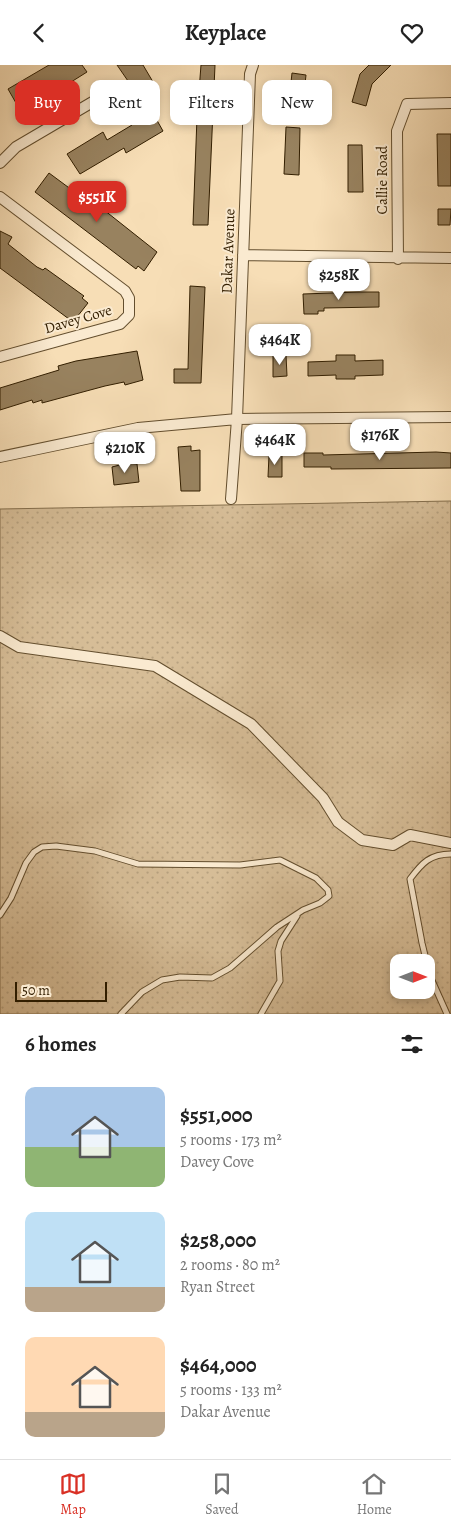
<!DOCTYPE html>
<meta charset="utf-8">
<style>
:root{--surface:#fff;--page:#f2f2f2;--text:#222;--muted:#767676;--line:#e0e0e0;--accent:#d93025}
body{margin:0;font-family:Alegreya,serif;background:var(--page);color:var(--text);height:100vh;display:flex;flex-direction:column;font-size:19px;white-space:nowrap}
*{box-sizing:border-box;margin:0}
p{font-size:16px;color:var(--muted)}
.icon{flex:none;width:28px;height:28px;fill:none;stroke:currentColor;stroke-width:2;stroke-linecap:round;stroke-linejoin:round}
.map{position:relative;height:949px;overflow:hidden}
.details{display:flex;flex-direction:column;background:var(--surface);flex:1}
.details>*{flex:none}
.guide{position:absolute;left:15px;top:15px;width:421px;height:45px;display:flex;gap:10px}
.needle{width:32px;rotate:90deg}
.controls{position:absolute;left:390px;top:889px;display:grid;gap:10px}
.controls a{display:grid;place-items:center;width:45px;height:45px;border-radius:10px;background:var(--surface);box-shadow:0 2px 8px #0003;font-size:25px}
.scale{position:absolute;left:15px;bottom:12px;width:92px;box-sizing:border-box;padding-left:5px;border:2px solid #321e00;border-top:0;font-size:14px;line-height:18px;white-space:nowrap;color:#321e00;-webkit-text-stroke:4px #faead0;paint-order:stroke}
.price{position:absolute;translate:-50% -42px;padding:0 11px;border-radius:10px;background:#fff;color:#222;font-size:16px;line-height:32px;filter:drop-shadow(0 1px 2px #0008)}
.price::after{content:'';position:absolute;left:50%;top:30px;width:15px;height:11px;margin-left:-8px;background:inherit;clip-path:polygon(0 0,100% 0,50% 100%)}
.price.on{background:var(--accent);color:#fff}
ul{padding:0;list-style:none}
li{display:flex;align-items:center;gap:15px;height:125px;padding:0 25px}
li span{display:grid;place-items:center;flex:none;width:140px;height:100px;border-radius:10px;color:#555}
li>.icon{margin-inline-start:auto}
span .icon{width:60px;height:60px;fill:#fffc;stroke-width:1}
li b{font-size:21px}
h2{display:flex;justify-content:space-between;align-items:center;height:60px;padding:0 25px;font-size:21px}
.pill{padding:0 18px;border-radius:10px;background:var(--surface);box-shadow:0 2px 8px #0003;font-size:18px;line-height:45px}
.pill.on{background:var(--accent);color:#fff}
header{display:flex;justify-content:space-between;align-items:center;height:65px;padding:0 25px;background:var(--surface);font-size:22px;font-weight:700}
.tabs{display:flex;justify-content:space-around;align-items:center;height:70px;border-top:1px solid var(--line);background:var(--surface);font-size:14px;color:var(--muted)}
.tabs a{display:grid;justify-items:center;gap:2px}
.tabs .on{color:var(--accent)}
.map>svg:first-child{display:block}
.grass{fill:url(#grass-dots);stroke:#846e4c;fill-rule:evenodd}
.building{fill:#98825f;stroke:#321e00}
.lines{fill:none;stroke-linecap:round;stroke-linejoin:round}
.service-casing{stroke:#634e2e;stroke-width:7}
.minor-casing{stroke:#634e2e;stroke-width:12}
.service{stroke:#faead0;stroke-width:5}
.minor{stroke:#faead0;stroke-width:10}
.labels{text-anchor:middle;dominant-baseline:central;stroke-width:4;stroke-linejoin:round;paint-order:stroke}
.street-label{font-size:15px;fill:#321e00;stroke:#faead0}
</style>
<header><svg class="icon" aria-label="back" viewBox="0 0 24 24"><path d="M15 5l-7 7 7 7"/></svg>Keyplace<svg class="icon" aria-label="heart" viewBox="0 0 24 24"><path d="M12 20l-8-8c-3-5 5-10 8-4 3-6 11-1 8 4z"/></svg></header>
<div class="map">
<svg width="451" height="949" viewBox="0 0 451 949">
<defs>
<pattern id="grass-dots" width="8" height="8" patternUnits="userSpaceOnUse" patternTransform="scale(1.25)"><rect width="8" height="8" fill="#d6bd97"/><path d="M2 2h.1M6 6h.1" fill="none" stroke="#b8a280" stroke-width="1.8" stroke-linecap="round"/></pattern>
</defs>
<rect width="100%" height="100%" fill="#f7deb6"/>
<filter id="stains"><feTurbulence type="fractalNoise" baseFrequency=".004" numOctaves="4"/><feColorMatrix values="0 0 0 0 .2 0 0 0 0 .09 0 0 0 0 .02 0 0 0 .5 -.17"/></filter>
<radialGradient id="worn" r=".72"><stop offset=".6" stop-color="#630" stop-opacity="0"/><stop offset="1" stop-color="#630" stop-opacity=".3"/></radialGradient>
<path class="grass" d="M451,436v513h-451v-505zM399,898h27v27h-27z"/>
<path class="building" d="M49,0h33l5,7 -59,37 -2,-3 -6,4 -12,-21z
M117,0h26l13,22 -17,10z
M201,0h14l-7,160h-15l4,-108z
M369,0h22l-19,19 -6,22 -14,-4 8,-28z
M292,8l14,2 -2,18 -14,-1z
M150,43l13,23 -37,22 -2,-5 -44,26 -13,-20 36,-22 4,8 25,-15 -2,-2 8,-5 -2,-2z
M286,62l14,1 -1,47 -15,-1z
M437,69h14v52h-13z
M348,80h14l1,47h-15z
M49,108l54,40 -4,-7 58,46 -13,19 -6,-5 -2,3 -101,-77z
M438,144h13l-1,16h-12z
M0,166l12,6 -4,7 29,23 6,3 2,-2 39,28 -2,2 6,5 -15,19 -73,-54z
M190,221l15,1 -4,96h-27v-14h14z
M359,227h20v15l-55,1v3h-6v3h-14l-1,-20z
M137,286l6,29 -18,5 -1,-3 -19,4 -63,17v-3l-9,3 -1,-3 -32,10v-22l59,-18 -1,-4 18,-5z
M273,290h13l1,21 -14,1z
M336,290h19v6l28,-1v15l-28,1v3h-19v-4l-28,1v-14l28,-1z
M191,381v5l9,-1v41h-19l-3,-44z
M436,387l15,1v15l-120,1v-2h-27v-14h19v2z
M269,390h13v22h-14z
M127,398l10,1 2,18 -25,3 -2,-18z"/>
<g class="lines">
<defs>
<path id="service" d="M0,850l11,-17 15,-35 8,-11 8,-5 14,-1 39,5 43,13 102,1 40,-5 36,18 12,12 1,6 -9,7 -17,7 -26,17 -47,41 -18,10 -32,-1 -18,3 -20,12 -21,22
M261,949l19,-33 -2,-30 3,-10 16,-25
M447,949l-17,-38 -8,-33 -12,-64c12,-16 20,-25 41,-25"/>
<path id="minor" d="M0,98l16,-16 85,-50
M0,132l125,94 4,7v17l-9,9 -120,33
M243,190l208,3
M398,194l-1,-128 10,-27 44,-1
M0,392l138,-29 99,-9 214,-2
M231,434l6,-80 13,-345 3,-9
M0,571l19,11 136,19 96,58 72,74 15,24 24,18 31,5 17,-10 41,8"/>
</defs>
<use href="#service" class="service-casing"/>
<use href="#minor" class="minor-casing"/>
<use href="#service" class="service"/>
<use href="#minor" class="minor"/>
</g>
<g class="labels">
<g class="street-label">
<text transform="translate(382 115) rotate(-90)">Callie Road</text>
<text transform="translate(228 186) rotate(-88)">Dakar Avenue</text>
<text transform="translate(78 254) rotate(-16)">Davey Cove</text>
</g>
</g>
<rect width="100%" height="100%" filter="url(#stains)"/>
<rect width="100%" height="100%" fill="url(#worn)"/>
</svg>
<div class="controls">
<a><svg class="needle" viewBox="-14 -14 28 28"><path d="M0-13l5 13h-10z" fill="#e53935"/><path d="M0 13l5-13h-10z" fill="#767676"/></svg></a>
</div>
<div class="scale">50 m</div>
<b class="price on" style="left:97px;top:158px">$551K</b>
<b class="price" style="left:339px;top:236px">$258K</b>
<b class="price" style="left:280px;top:301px">$464K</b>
<b class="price" style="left:380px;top:396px">$176K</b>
<b class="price" style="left:275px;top:401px">$464K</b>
<b class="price" style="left:125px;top:409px">$210K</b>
<div class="guide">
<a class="pill on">Buy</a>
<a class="pill">Rent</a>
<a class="pill">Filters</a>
<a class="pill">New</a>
</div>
</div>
<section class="details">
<h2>6 homes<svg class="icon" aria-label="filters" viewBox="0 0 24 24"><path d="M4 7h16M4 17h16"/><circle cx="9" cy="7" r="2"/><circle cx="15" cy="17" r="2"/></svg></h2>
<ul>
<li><span style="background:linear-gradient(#a9c7e8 60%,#8fb573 0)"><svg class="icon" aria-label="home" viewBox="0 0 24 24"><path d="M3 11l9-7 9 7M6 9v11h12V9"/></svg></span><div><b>$551,000</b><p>5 rooms · 173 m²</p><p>Davey Cove</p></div></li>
<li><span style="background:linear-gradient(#bfe0f5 75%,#b9a48a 0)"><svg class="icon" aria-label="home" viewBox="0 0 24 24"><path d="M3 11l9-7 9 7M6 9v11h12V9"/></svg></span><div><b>$258,000</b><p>2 rooms · 80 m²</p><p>Ryan Street</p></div></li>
<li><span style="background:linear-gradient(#ffd9b3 75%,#b9a48a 0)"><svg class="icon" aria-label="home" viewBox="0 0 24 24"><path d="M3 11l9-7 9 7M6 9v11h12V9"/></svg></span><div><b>$464,000</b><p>5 rooms · 133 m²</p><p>Dakar Avenue</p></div></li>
</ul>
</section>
<nav class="tabs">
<a class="on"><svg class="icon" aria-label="map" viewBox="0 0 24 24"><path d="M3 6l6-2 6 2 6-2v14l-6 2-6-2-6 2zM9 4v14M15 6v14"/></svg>Map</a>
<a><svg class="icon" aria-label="saved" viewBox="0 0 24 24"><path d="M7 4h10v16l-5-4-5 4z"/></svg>Saved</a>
<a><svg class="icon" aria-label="home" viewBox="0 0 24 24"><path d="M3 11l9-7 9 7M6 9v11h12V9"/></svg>Home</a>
</nav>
